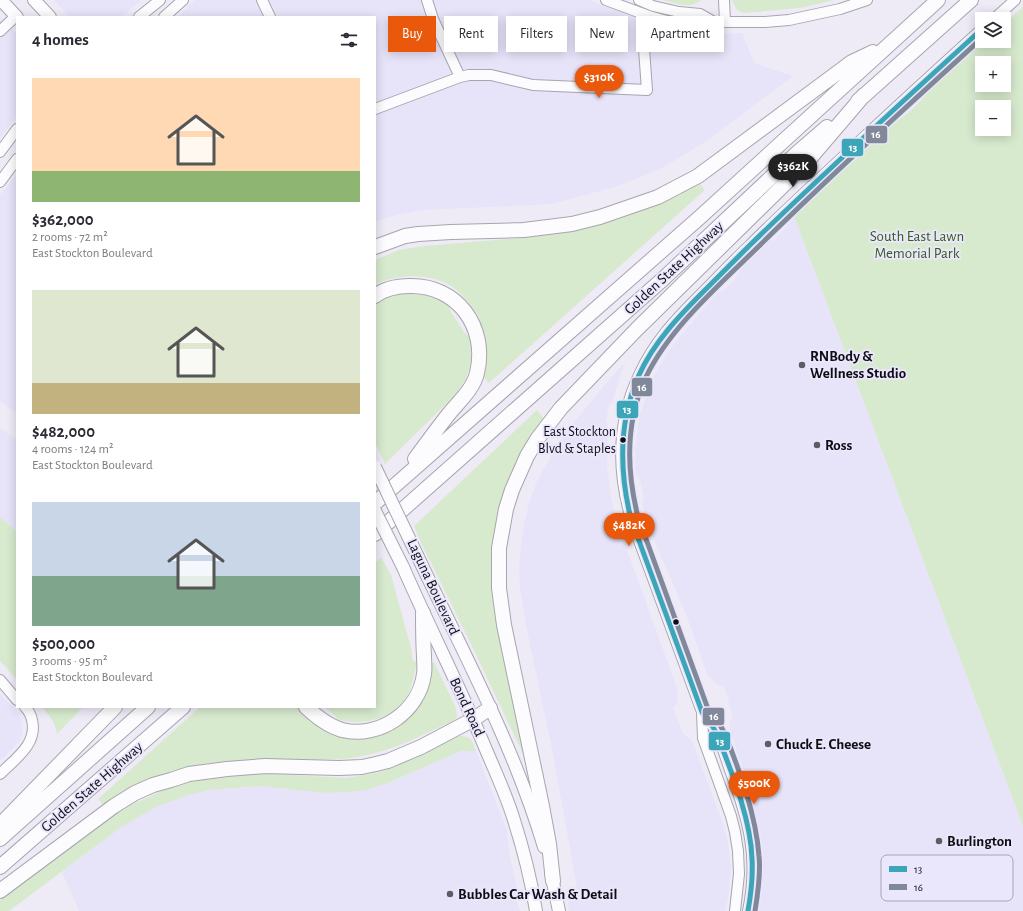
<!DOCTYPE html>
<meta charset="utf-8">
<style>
:root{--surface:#fff;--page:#f7f7f7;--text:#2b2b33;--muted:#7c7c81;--accent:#ea580c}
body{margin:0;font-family:"Alegreya Sans",sans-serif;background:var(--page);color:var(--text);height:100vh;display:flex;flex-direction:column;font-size:15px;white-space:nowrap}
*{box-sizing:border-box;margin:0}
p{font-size:13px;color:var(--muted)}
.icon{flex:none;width:22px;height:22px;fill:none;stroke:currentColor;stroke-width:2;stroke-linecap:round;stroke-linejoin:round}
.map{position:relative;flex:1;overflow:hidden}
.side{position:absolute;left:16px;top:16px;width:360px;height:692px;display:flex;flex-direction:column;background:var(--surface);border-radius:0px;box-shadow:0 2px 10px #0003}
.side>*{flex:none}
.guide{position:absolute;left:388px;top:16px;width:380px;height:36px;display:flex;gap:8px}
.tools{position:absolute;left:975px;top:12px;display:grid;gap:8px}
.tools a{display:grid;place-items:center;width:36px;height:36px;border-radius:0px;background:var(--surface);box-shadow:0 2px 10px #0003;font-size:20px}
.price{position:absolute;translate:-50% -34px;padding:0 9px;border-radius:14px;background:var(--accent);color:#fff;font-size:13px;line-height:26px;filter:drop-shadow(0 1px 2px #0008)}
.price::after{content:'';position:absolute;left:50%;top:24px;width:12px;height:9px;margin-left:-6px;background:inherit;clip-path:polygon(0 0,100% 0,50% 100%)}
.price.active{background:#222;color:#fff}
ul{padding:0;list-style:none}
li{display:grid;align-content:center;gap:8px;height:212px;padding:0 16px}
li span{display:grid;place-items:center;height:124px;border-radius:0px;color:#555}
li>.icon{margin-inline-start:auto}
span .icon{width:72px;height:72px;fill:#fffc;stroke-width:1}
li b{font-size:17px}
h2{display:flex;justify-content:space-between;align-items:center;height:48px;padding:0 16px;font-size:17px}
.chip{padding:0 14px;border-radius:0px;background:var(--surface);box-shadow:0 2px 10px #0003;font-size:14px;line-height:36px}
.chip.active{background:var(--accent);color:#fff}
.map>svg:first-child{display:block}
.built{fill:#e7e3f9}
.green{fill:#d7eace;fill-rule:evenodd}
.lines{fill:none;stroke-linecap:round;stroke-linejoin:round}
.minor-casing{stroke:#a7a5ae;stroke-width:12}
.major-casing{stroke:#a7a5ae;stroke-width:14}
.highway-casing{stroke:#a7a5ae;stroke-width:16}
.minor{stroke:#fcfcfe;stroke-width:10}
.major{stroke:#fcfcfe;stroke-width:12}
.highway{stroke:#fcfcfe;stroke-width:14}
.major-bridge-casing{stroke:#a7a5ae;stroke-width:14;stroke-linecap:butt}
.major-bridge{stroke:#fcfcfe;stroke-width:12}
.bus-1-casing{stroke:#eae6fc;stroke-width:8}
.bus-2-casing{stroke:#eae6fc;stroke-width:8}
.bus-1{stroke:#3ca6b8;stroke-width:5}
.bus-2{stroke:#818899;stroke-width:5}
.poi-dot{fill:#5d5b63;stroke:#eae6fc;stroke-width:1.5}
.bus-dot{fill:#0f0d14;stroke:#eae6fc;stroke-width:1.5}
.labels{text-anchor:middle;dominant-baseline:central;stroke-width:4;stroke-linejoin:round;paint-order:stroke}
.bus-label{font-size:14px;fill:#0f0d14;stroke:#eae6fc;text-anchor:end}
.park-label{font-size:15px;fill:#375c19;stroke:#eae6fc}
.street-label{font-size:15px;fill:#0f0d14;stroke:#eae6fc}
.poi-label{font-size:15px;font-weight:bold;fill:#0f0d14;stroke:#eae6fc;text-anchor:start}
.key{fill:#eae6fc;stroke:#a8a5b6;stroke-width:1}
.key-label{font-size:11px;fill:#0f0d14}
.line-badge{stroke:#eae6fc;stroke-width:1.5}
.badge-label{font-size:11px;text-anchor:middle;font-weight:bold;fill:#fff}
</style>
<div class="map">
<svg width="1023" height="911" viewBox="0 0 1023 911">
<rect width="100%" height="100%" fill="#eeebf7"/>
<path class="built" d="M54,0h87l-20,17h-51z
M195,0h394l44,17 3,4 2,4 16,7 5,-4 5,-2 25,5 28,3 25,-1 12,30 39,13 -87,65 -22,14 -28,16 -41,16 -64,17 -129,6 -30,6 -17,6v-205h-197z
M0,17l17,18v81l-17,22z
M17,174v239l-17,-12v-206z
M794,216l229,610v85h-268l6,-40 -1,-23 2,-4 -3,-19 -4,-3 -11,-51 -14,-40v-9l3,-6 -9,-29 -6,-2 -10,-9 -22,-62 -32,-74 -12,-36 2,-6 -4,-18 -4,-5 -1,-26 5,-35 13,-36 14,-25 14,-18 37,-43 5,-1 14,-14 1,-5 32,-32h4l16,-17v-4z
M626,361l-6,15 -8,27 -3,1 -3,17 2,3 -1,42 4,31 3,14 13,39 50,138 1,8 -1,7 -4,5 10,26 7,5 3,4 29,78 6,21 3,27 -3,30 -3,12h-156l-3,-21 11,-3 -24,-133 -27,-129 -6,-36 -1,-21 2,-22 3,-21 5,-22 9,-24 16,-28 22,-31 31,-38z
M0,428l17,12v92l-17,-15z
M0,694l17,18 4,7 1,8v6l-2,7 -5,6 -15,15z
M461,751h15l31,80 3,27 9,39 -2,4 3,10h-441l-17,-39 61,-46 35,-20 31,-11 21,-5 49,-4 67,7 21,-1 40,-8z"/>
<path class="green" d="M662,0h39c-11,10 -26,3 -39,0z
M732,0h103l-35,8 -57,5 -6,-3z
M1023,7v819l-229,-610 99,-93c11,-5 30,-22 35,-33l57,-49h19v-17zM982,63h22v22h-22zM982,107h22v22h-22z
M698,182l7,8 -216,193 -7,-8c5,-20 5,-40 -4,-59 -2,-4 -5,-7 -7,-10 -5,-7 -11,-13 -17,-18 -20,-15 -58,-15 -79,-3v-25l24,-10 24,-4 109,-9 43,-6 43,-12 36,-14z
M397,292h29l23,13 2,7 13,20 7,6 1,9 -1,15 -5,17 -10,15 -71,70 -10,-21v-140l10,-7z
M537,410l8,10 -51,129 33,207h-3l-52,-110 -49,-99 -9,-21z
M0,517l17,15v148l-17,-19z
M381,557l10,18 20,73 2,13 4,1c-3,13 -5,28 -13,39 -15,20 -43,24 -66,19l-5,-6 -9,-7h51v-143z
M434,662l22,46 1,9 -4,4c-29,13 -58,29 -90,35 -27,6 -59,3 -87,3 -42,1 -83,3 -122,19 -17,8 -34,19 -50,28l-6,-7 102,-92h97l15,15 21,12 21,4 20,-2 21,-8 16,-13 18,-52z
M42,707h41l-26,27c-2,-12 -7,-18 -15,-27z
M459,736c13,0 13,5 17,15h-15l-75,33 -20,6 -19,2 -21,1 -67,-7 -49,4 -21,5 -31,11 -35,20 -114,85h-9v-11l111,-83 20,-12 39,-18 39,-11 51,-3 86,5 19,-3 19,-4 20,-9z"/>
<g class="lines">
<defs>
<path id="minor" d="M262,0l8,17
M606,0l43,16 29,8 19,2 17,-4h51l24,-2 51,-11 27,-9
M639,0l14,6 26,6 21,2 14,8
M724,0l1,22
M139,17l21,-17
M164,17l19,-17
M994,19l21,-19
M0,31l16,-15
M460,77l9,-2h22l42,10 114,5 -3,-41v-9l5,-24
M375,109l85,-32 -27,-58 -6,-19
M0,152l17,-23
M0,182l17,-23
M0,680l17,20
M702,712l1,26 28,78 4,16 3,19 1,23 -4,37
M0,774c15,-15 38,-30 32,-54 -1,-5 -4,-10 -7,-13
M748,911c11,-52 1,-90 -17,-138 -5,-14 -9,-28 -15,-41 -3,-7 -10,-14 -14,-20l-71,-193c-14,-48 -14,-98 8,-144 15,-33 36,-55 61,-80 17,-17 33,-34 50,-50 37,-37 76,-72 114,-108 39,-36 78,-72 118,-108"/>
<path id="major" d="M1,0l16,17
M34,0l16,17
M418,557c45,95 96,189 126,290
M403,567c27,62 58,122 84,185 9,21 19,43 26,65 10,31 18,62 23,94
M551,873l8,38"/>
<path id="highway" d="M858,101l113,-101
M375,247l30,-11 13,-2 33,-2 73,-2 48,-6 28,-7 58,-20 40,-21 154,-114 21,-10
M375,296c9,-7 23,-10 35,-10 47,-1 78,41 67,87 -4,17 -19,29 -29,42 -11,14 -22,29 -33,44
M375,503l324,-285 239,-218
M375,534l288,-255 134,-126 30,-26
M306,707c11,10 22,19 36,23 37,9 77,-18 82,-56 1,-6 0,-12 0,-18 -1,-15 -1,-29 -1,-43
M0,825l115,-118
M0,839l148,-132
M0,867l183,-160
M553,881l-4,-37 -7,-38 -38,-181 -5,-37v-40l7,-39 6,-19 15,-34 11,-18 23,-30 76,-79 169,-166 58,-68
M0,891l114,-85 21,-13 18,-8 18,-5 18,-6 38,-5 38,-3 74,2 23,-1 14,-3 12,-3 33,-14 53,-28 16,-11"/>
</defs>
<use href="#minor" class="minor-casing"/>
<use href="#major" class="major-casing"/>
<use href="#highway" class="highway-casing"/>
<use href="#minor" class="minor"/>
<use href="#major" class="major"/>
<use href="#highway" class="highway"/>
<defs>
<path id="major-bridge" d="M375,467l43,90
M375,511l28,56"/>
</defs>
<use href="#major-bridge" class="major-bridge-casing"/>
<use href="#major-bridge" class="major-bridge"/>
<defs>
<path id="bus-1" d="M748,911c3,-17 5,-35 4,-52 -1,-39 -20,-86 -34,-122l-5,-10 -11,-15 -71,-193c-12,-49 -13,-97 8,-144 15,-33 40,-59 66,-85 15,-15 30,-30 45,-45 76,-74 154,-145 232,-216"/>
<path id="bus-2" d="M755,911c3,-18 6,-37 4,-55 -3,-41 -19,-84 -34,-122l-6,-11 -11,-14 -70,-192c-12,-48 -13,-95 8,-140 23,-48 72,-91 110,-128 73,-72 149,-141 226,-211"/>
</defs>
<use href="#bus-1" class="bus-1-casing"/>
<use href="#bus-2" class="bus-2-casing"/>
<use href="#bus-1" class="bus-1"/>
<use href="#bus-2" class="bus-2"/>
</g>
<g class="poi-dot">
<circle cx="802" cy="365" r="4"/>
<circle cx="817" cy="445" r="4"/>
<circle cx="768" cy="744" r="4"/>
<circle cx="939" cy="841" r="4"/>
<circle cx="450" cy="894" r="4"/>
</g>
<g class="bus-dot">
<circle cx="623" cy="440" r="3.5"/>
<circle cx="676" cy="622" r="3.5"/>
</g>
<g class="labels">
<g class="bus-label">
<text x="616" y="432">East Stockton<tspan x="616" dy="17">Blvd &amp; Staples</tspan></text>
</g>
<g class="park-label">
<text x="917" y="236">South East Lawn<tspan x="917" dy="17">Memorial Park</tspan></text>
</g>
<g class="street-label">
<text transform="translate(674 268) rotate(-43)">Golden State Highway</text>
<text transform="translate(433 587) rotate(65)">Laguna Boulevard</text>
<text transform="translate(467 707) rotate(65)">Bond Road</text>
<text transform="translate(92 787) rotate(-41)">Golden State Highway</text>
</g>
<g class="poi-label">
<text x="810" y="356">RNBody &amp;<tspan x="810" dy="17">Wellness Studio</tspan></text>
<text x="825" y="445">Ross</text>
<text x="776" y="744">Chuck E. Cheese</text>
<text x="947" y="841">Burlington</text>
<text x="458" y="894">Bubbles Car Wash &amp; Detail</text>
</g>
</g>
<rect x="881" y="855" width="132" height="46" rx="6" class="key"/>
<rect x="889" y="866" width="18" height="6" fill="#3ca6b8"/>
<rect x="889" y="884" width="18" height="6" fill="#818899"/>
<g class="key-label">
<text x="914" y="873">13</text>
<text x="914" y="891">16</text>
</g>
<g class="line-badge">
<rect x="865" y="125" width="23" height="19" rx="4" fill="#818899"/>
<rect x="841" y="138" width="23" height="19" rx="4" fill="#3ca6b8"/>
<rect x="631" y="377" width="22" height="20" rx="4" fill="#818899"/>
<rect x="616" y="400" width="23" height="19" rx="4" fill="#3ca6b8"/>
<rect x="702" y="707" width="23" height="19" rx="4" fill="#818899"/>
<rect x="708" y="731" width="23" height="20" rx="4" fill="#3ca6b8"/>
</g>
<g class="badge-label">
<text x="876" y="138">16</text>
<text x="853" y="151">13</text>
<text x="642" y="391">16</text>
<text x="627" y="413">13</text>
<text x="714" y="720">16</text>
<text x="720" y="745">13</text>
</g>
</svg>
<div class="tools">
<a><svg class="icon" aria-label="layers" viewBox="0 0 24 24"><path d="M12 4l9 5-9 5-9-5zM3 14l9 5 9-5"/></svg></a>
<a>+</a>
<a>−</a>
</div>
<b class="price" style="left:599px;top:99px">$310K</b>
<b class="price active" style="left:793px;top:188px">$362K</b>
<b class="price" style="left:629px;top:547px">$482K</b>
<b class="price" style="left:754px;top:805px">$500K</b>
<div class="guide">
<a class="chip active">Buy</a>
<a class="chip">Rent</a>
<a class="chip">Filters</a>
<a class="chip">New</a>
<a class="chip">Apartment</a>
</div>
<section class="side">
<h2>4 homes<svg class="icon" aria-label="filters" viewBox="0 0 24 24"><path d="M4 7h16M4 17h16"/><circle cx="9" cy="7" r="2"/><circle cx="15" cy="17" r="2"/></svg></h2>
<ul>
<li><span style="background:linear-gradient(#ffd9b3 75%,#8fb573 0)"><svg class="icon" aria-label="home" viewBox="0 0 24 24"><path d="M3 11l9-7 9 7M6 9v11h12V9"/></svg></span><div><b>$362,000</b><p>2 rooms · 72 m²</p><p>East Stockton Boulevard</p></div></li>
<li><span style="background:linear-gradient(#dfe7d0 75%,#c2b280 0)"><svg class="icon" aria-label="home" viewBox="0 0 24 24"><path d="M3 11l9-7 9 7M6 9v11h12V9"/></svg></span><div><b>$482,000</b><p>4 rooms · 124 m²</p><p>East Stockton Boulevard</p></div></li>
<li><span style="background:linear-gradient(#c9d6e8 60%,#7fa58c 0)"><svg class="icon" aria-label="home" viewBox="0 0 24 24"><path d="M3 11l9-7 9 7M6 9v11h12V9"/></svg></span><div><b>$500,000</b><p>3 rooms · 95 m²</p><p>East Stockton Boulevard</p></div></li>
</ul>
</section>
</div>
